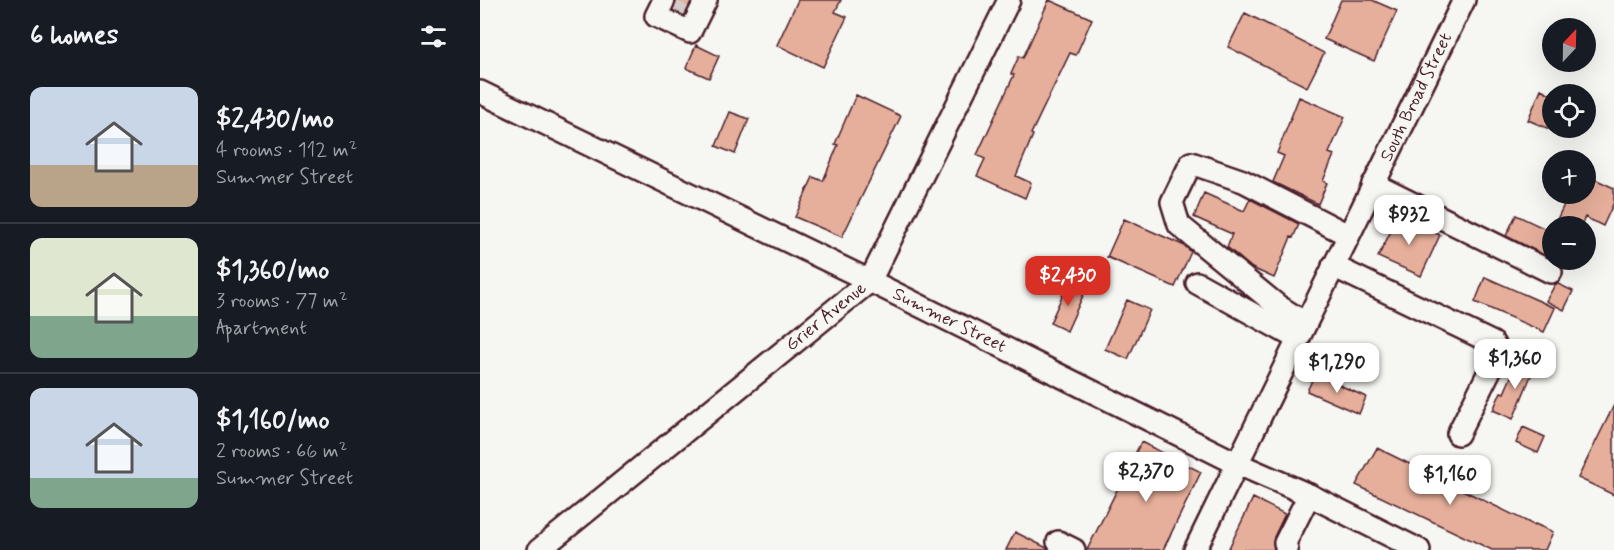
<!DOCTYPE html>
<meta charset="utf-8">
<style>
:root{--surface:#171b24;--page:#242831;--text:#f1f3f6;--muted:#9ea1a6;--line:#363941;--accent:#d93025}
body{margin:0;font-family:Mynerve,sans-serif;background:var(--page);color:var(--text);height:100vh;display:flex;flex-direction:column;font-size:22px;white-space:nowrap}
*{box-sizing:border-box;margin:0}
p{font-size:20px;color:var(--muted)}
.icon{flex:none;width:33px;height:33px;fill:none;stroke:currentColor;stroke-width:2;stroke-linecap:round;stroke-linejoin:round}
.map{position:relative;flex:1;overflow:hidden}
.sheet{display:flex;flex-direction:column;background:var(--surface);width:480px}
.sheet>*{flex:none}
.needle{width:39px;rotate:22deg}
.buttons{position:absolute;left:1062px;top:18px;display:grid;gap:12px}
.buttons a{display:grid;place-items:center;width:54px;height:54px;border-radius:50%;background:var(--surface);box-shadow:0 6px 24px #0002;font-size:30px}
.price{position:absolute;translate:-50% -51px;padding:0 14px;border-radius:12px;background:#fff;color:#222;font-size:20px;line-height:39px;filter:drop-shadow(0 2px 3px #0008)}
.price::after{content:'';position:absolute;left:50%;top:36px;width:18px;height:14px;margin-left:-9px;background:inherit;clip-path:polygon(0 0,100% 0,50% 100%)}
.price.selected{background:var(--accent);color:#fff}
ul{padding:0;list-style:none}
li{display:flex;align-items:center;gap:18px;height:150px;padding:0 30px}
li+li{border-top:2px solid var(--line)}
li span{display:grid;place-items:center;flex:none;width:168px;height:120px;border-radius:12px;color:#555}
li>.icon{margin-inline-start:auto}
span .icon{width:72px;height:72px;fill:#fffc;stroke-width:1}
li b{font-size:26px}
h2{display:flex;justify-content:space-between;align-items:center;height:72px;padding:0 30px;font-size:26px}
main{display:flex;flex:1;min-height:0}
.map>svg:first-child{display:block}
.building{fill:#e6af9b;stroke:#4a1f2b;stroke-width:1.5}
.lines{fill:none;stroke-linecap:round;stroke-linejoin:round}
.minor-tunnel{stroke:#d4cbca;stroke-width:21;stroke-dasharray:21 10;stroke-linecap:butt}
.minor-casing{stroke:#4a1f2b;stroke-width:26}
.minor{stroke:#f6f6f2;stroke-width:21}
.labels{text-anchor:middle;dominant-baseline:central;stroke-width:5;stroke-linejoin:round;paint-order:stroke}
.street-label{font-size:18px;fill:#4a1f2b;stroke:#f6f6f2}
</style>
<main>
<section class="sheet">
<h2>6 homes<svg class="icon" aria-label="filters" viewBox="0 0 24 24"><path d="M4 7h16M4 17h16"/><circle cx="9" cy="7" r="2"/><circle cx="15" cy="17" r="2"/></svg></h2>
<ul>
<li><span style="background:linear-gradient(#c9d6e8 65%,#b9a48a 0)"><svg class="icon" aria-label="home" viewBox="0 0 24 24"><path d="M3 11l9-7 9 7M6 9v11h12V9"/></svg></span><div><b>$2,430/mo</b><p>4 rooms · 112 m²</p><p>Summer Street</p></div></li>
<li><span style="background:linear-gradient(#dfe7d0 65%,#7fa58c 0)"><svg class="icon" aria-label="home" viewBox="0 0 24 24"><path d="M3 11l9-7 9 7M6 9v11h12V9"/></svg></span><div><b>$1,360/mo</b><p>3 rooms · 77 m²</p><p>Apartment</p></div></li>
<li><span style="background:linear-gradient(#c9d6e8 75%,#7fa58c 0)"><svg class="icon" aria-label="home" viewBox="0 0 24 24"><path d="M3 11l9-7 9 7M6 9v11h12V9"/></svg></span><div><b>$1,160/mo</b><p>2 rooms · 66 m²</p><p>Summer Street</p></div></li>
</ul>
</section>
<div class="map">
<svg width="1134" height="550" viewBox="0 0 1134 550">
<rect width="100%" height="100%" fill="#f6f6f2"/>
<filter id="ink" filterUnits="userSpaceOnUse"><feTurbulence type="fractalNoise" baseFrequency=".0167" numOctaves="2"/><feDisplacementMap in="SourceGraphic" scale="12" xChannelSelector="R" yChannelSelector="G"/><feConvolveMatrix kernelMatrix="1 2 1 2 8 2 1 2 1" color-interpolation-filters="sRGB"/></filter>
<g filter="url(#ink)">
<path class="building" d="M197,0h15l-8,15 -11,-5z
M318,0h43l-6,12 12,5 -24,50 -46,-22z
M569,0l43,19 -16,36 -6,-2 -39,81 2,1 -17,41 15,7 -6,15 -48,-22 8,-17 -8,-4 37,-80 -3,-1 8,-18 4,2z
M861,0h31l25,11 -23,50 -50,-22z
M765,13l79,40 -17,34 -79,-40z
M216,45l23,11 -10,22 -23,-10z
M1061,89l11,6v35l-24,-10z
M376,95l45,21 -59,121 -47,-20 18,-40 10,4 15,-36 -3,-1z
M819,97l46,20 -16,36 5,2 -11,26 4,2 -9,21 -45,-22 11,-26 -7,-3z
M250,112l19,7 -14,35 -19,-8z
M1106,175l28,13v14l-11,24 -18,-9 -4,9h-27l15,-32h17z
M724,193l40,18 6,-12 49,25 -6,14 -2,-1 -17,41 -22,-10 -25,-21 5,-13 -38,-17z
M1036,215l36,17v27l-46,-23z
M918,217l42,18 -19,41 -43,-19z
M644,219l61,27 6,6 -16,35 -68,-30z
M1005,277l70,31 -11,24 -69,-30z
M588,283l17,8 -18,40 -17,-8z
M1076,283l17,8 -9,19 -18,-9z
M647,300l23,10 -22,49 -23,-10z
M1039,359l16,7 -22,53 -20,-9 8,-18 3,1z
M835,374l51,23 -7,17 -52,-23z
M1134,405v90l-36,-17z
M1043,427l22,10 -7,16 -22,-10z
M661,442l60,30 -38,78h-76z
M897,448l157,77 1,-1 18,8 -8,18h-53l-136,-65z
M773,498l32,16 -11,23v13h-46z
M535,532l32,16 1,2h-42z"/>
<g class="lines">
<path class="minor-tunnel" d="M186,7l20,10"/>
<defs>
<g id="minor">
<path d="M184,0l-8,16 34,16 16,-32"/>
<path id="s1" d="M0,92l390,189 368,183 71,31 110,55"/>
<path d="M893,184l178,88"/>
<path d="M853,266l160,77 4,8 -2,9 -37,74"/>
<path d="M717,283l101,56"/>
<path d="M825,323l-27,-17 -99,-81 -7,-23 19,-39 52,18 105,54"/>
<path d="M578,542l16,8"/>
<path id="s2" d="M59,550l331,-269 139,-281"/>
<path id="s3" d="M715,550l269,-550"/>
<path d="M807,550l-2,-7 24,-48"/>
</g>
</defs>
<use href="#minor" class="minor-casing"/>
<use href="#minor" class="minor"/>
</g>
</g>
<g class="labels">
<g class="street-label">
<text stroke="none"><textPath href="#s3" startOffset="504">South Broad Street</textPath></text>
<text stroke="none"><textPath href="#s2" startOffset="370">Grier Avenue</textPath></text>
<text stroke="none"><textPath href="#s1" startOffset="522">Summer Street</textPath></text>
</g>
</g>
</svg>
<div class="buttons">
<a><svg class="needle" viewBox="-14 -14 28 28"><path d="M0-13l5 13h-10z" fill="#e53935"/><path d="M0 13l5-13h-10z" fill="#9ea1a6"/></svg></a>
<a><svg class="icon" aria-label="locate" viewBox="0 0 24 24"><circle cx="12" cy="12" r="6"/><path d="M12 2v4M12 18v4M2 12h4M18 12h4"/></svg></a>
<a>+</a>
<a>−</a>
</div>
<b class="price" style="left:929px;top:246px">$932</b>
<b class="price selected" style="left:588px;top:307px">$2,430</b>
<b class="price" style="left:1035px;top:390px">$1,360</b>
<b class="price" style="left:857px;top:394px">$1,290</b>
<b class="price" style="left:666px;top:503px">$2,370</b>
<b class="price" style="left:970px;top:506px">$1,160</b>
</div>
</main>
